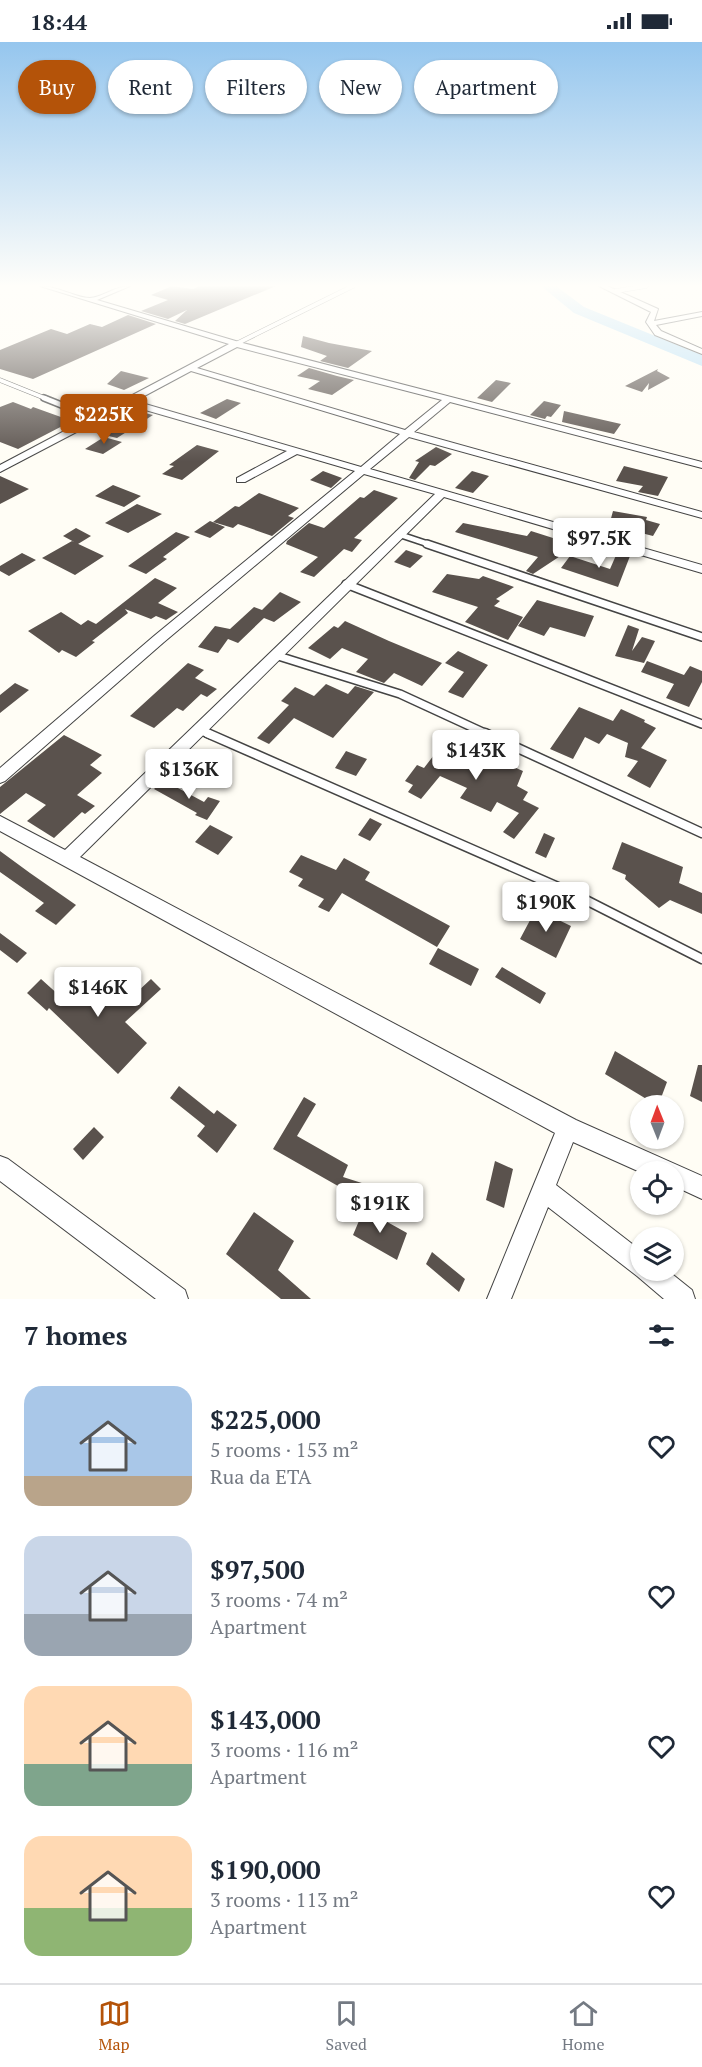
<!DOCTYPE html>
<meta charset="utf-8">
<style>
:root{--surface:#fff;--page:#f2f2f3;--text:#1f2937;--muted:#747a83;--line:#e0e1e3;--accent:#b45309}
body{margin:0;font-family:"PT Serif",serif;background:var(--page);color:var(--text);height:100vh;display:flex;flex-direction:column;font-size:22px;white-space:nowrap}
*{box-sizing:border-box;margin:0}
p{font-size:20px;color:var(--muted)}
.icon{flex:none;width:33px;height:33px;fill:none;stroke:currentColor;stroke-width:2;stroke-linecap:round;stroke-linejoin:round}
.map{position:relative;height:1257px;overflow:hidden}
.details{display:flex;flex-direction:column;background:var(--surface);flex:1}
.details>*{flex:none}
.hud{position:absolute;left:18px;top:18px;width:666px;height:54px;display:flex;gap:12px}
.needle{width:39px;rotate:359deg}
.buttons{position:absolute;left:630px;top:1053px;display:grid;gap:12px}
.buttons a{display:grid;place-items:center;width:54px;height:54px;border-radius:50%;background:var(--surface);box-shadow:0 2px 4px #0004;font-size:30px}
.price{position:absolute;translate:-50% -51px;padding:0 14px;border-radius:6px;background:#fff;color:#222;font-size:20px;line-height:39px;filter:drop-shadow(0 2px 3px #0008)}
.price::after{content:'';position:absolute;left:50%;top:36px;width:18px;height:14px;margin-left:-9px;background:inherit;clip-path:polygon(0 0,100% 0,50% 100%)}
.price.on{background:var(--accent);color:#fff}
ul{padding:0;list-style:none}
li{display:flex;align-items:center;gap:18px;height:150px;padding:0 24px}
li span{display:grid;place-items:center;flex:none;width:168px;height:120px;border-radius:18px;color:#555}
li>.icon{margin-inline-start:auto}
span .icon{width:72px;height:72px;fill:#fffc;stroke-width:1}
li b{font-size:26px}
h2{display:flex;justify-content:space-between;align-items:center;height:72px;padding:0 24px;font-size:26px}
.pill{padding:0 21px;border-radius:27px;background:var(--surface);box-shadow:0 2px 4px #0004;font-size:21px;line-height:54px}
.pill.on{background:var(--accent);color:#fff}
.status{display:flex;justify-content:space-between;align-items:center;height:42px;padding:0 30px;background:var(--surface);direction:ltr}
.status svg{height:16px;fill:currentColor}
.tab-bar{display:flex;justify-content:space-around;align-items:center;height:84px;border-top:2px solid var(--line);background:var(--surface);font-size:16px;color:var(--muted)}
.tab-bar a{display:grid;justify-items:center;gap:3px}
.tab-bar .on{color:var(--accent)}
.map>svg:first-child{display:block}
.lines{fill:none;stroke-linecap:round;stroke-linejoin:round}
.river{fill:#b9e0f7;fill-rule:evenodd}
.building{fill:#5a524d}
.service-far3-casing{stroke:#444;stroke-width:5}
.service-far2-casing{stroke:#444;stroke-width:8}
.service-far1-casing{stroke:#444;stroke-width:10}
.service-casing{stroke:#444;stroke-width:11}
.minor-casing{stroke:#444;stroke-width:2}
.service-far3{stroke:#fff;stroke-width:4}
.service-far2{stroke:#fff;stroke-width:5}
.service-far1{stroke:#fff;stroke-width:7}
.service{stroke:#fff;stroke-width:8}
.minor{fill:#fff;fill-rule:evenodd}
</style>
<div class="status"><b>18:44</b><svg viewBox="0 0 49 12"><path d="M0 12V9h3v3zM5 12V6h3v6zM10 12V3h3v9zM15 12V0h3v12zM26 1h20v11H26zM47 4h2v5h-2z"/></svg></div>
<div class="map">
<svg width="702" height="1257" viewBox="0 0 702 1257">
<rect width="100%" height="100%" fill="#fffdf5"/>
<g class="lines">
<path class="river" d="M541,244h15l28,21 118,48v11l-128,-53z"/>
</g>
<path class="building" d="M172,244l21,3 7,-3h76l-91,38 -10,-3 12,-11 -19,9 -27,-8 27,-11 -17,-5z
M128,273l28,9 -123,55 -33,-10v-19l51,-21 16,5 23,-10 12,3z
M303,294l26,7 43,8 -24,17 -28,-7 7,-5 -26,-9z
M309,326l28,8 17,4 -22,15 -24,-6 12,-8 -23,-5z
M658,327l-1,2 13,7 -22,12 1,-7 -7,9 -17,-6z
M121,329l28,7 -25,12 -17,-6z
M496,338l15,3 -19,19 -15,-4z
M227,357l14,4 -25,16 -16,-6z
M544,359l17,4 -10,12 -4,-1 -2,3 -15,-4z
M13,360l18,7 2,-2 39,14 -54,28 -18,-7v-35z
M129,367l24,6 -36,23 -25,-6z
M564,369l57,13 -7,10 -52,-12z
M104,395l18,5 -19,12 -18,-5z
M197,403l22,6 -37,29 -20,-6 12,-8 -5,-1z
M436,405l16,7 -17,12 -5,-1 -15,15 -6,-2 10,-16 -4,-1z
M624,424l44,11 -10,19 -20,-4 5,-6 -27,-5z
M323,429l19,7 -11,10 -21,-8z
M472,429l17,5 -16,17 -18,-5z
M0,434l29,13 -29,15z
M113,443l28,11 -17,11 -29,-11z
M374,448l24,8 -44,40 8,2 -10,12 -8,-3 -30,28 -14,-5 18,-15 -32,-13 1,-3 22,-18 15,5 36,-31 4,1z
M259,451l40,15 -11,8 6,2 -22,18 -34,-12 -5,4 -20,-6 22,-16 4,1z
M137,462l25,10 -34,19 -23,-10z
M613,469l34,6 -1,3 14,4 -7,12 -35,-9 1,-3 -9,-2z
M210,479l15,6 -15,11 -16,-6z
M463,481l64,13 4,-5 22,7 2,-3 25,8 -47,31 -7,-3 12,-14 -83,-25z
M76,486l15,8 -13,8 -15,-8z
M176,490l14,5 -27,20 4,2 -21,15 -18,-8z
M72,499l32,15 -29,19 -33,-17z
M406,508l17,6 -13,12 -16,-6z
M22,511l14,7 -27,16 -9,-5v-5z
M617,511l13,3 -12,31 -57,-19 9,-12 40,13z
M447,532l32,5 4,-3 31,11 -18,12 4,2 -6,5 29,11 -15,23 -43,-18 13,-15 -46,-15z
M155,536l22,10 -19,15 20,9 -12,8 -10,-4 -5,3 -26,-10 3,4 -36,28 3,1 -19,15 -14,-7 -3,3 -31,-22 33,-19 20,13 7,-5 8,4z
M280,550l21,10 -27,20 -10,-4 -26,25 -10,-4 -10,14 -20,-6 17,-21 15,3 24,-22 8,3z
M537,558l57,16 -9,21 -35,-10 -6,9 -26,-10z
M345,579l44,20 53,22 -20,23 -28,-13 -10,10 -28,-11 12,-13 -26,-11 -12,11 -22,-11 26,-22 4,2z
M628,583l11,4 -7,22 10,-14 13,4 -11,22 -29,-7z
M458,609l30,14 -25,33 -15,-6 16,-20 -19,-9z
M647,619l37,14 6,-9 12,5v11l-13,25 -23,-9 8,-14 -33,-12z
M188,621l16,7 -9,8 22,11 -10,8 -6,-3 -18,17 -6,-3 -23,20 -24,-12z
M15,641l14,7 -29,23v-18z
M326,642l22,10 7,-8 19,6 -41,46 -39,-20 -25,26 -12,-6 32,-33 -8,-4 14,-14 19,9z
M579,665l34,14 8,-12 24,11 -1,2 12,6 -15,20 26,12 -17,28 -23,-12 11,-15 -13,-4 3,-14 -21,-9 -8,10 -14,-7 -12,22 -23,-10z
M64,693l38,20 -12,10 12,8 -25,22 18,11 -10,8 -3,-2 -28,26 -27,-17 19,-16 -20,-12 -26,21v-27z
M447,696l76,33 -6,15 11,6 -5,8 16,8 -25,31 -11,-7 16,-19 -22,-11 -6,10 -31,-14 7,-10 -27,-12 -19,23 -13,-7 5,-7 -8,-4 12,-16 7,3z
M346,709l21,8 -11,17 -21,-8z
M163,738l41,22 4,-5 12,4 -13,19 -12,-5 2,-2 -43,-24z
M370,776l12,6 -12,17 -12,-6z
M210,783l23,12 -15,18 -23,-13z
M544,791l11,5 -9,20 -11,-5z
M622,800l61,25 -4,16 23,10v21l-32,-14 -11,8 -34,-29 1,-4 -14,-6z
M0,809l30,22 46,32 -20,20 -21,-14 9,-8 -44,-31z
M301,813l35,15 8,-12 26,14 -5,8 85,46 -13,21 -95,-54 -13,19 -11,-5 6,-8 -26,-13 5,-7 -14,-7z
M536,867l35,17 -15,32 -36,-19z
M0,891l27,20 -10,10 -17,-13z
M438,906l41,21 -8,17 -42,-22z
M502,925l44,26 -6,11 -45,-27z
M86,932l36,32 29,-27 10,10 -36,33 22,21 -29,31 -69,-66 -2,3 -20,-18 14,-14 20,18z
M615,1009l52,31 -9,24 -53,-32z
M698,1023h4v37l-12,-6z
M179,1044l35,28 3,-4 20,15 -20,28 -20,-17 8,-10 -35,-28z
M304,1055l12,7 -19,32 51,29 -5,12 25,8 -3,15 -21,-5 1,-5 -72,-41z
M94,1085l10,10 -21,23 -10,-11z
M495,1119l18,8 -9,39 -18,-8z
M364,1167l43,24 -10,27 -44,-25z
M254,1170l40,29 -16,29 33,29h-30l-55,-45z
M432,1210l33,27 -6,13 -33,-28z"/>
<g class="lines">
<defs>
<path id="service-far3" d="M616,249l30,-5
M236,302l117,-58
M0,338l47,19"/>
<path id="service-far2" d="M44,356l50,20
M398,492l33,11"/>
<path id="service-far1" d="M427,502l275,93
M346,542l356,140
M275,613l125,39 89,41
M200,688l11,5"/>
<path id="service" d="M207,691l367,161 128,65
M485,691l217,100"/>
<path id="minor" d="M40,244c17,0 37,12 50,12 13,-1 25,-12 40,-12l-33,14 142,42 463,120v6l-252,-66 -36,30 288,80v6l-293,-81 -39,32 332,96v8l-258,-76 -364,360 496,263 126,56v23l-28,-13v-14h-34l-67,-30 -17,43 84,65v20h27l25,20 3,9h-31l-27,-23 -89,-69 -37,92h-24l68,-166 -555,-302v-15l65,34 370,-356 -71,-20 -200,168 -159,139 -5,2v-15l154,-132 201,-165 -58,-17 -52,28h-8v-4l50,-27 -159,-46 -128,67v-7l229,-121zM237,305l205,53 -37,30 -208,-62zM191,329l209,63 -39,33 -226,-66z
M599,244h8l51,23 -4,12 48,-9v4l-46,9 5,6 41,18v5l-47,-19 -9,-13 5,-10z
M0,1114l8,3 177,131 3,9h-32l-156,-118z"/>
</defs>
<use href="#service-far3" class="service-far3-casing"/>
<use href="#service-far2" class="service-far2-casing"/>
<use href="#service-far1" class="service-far1-casing"/>
<use href="#service" class="service-casing"/>
<use href="#minor" class="minor-casing"/>
<use href="#service-far3" class="service-far3"/>
<use href="#service-far2" class="service-far2"/>
<use href="#service-far1" class="service-far1"/>
<use href="#service" class="service"/>
<use href="#minor" class="minor"/>
</g>
<linearGradient id="sky" x2="0" y2="1"><stop stop-color="#95c6ee"/><stop offset="0.58" stop-color="#fffefa"/><stop offset="1" stop-color="#fffefa" stop-opacity="0"/></linearGradient>
<rect width="702" height="420" fill="url(#sky)"/>
</svg>
<div class="buttons">
<a><svg class="needle" viewBox="-14 -14 28 28"><path d="M0-13l5 13h-10z" fill="#e53935"/><path d="M0 13l5-13h-10z" fill="#747a83"/></svg></a>
<a><svg class="icon" aria-label="locate" viewBox="0 0 24 24"><circle cx="12" cy="12" r="6"/><path d="M12 2v4M12 18v4M2 12h4M18 12h4"/></svg></a>
<a><svg class="icon" aria-label="layers" viewBox="0 0 24 24"><path d="M12 4l9 5-9 5-9-5zM3 14l9 5 9-5"/></svg></a>
</div>
<b class="price on" style="left:104px;top:403px">$225K</b>
<b class="price" style="left:599px;top:527px">$97.5K</b>
<b class="price" style="left:476px;top:739px">$143K</b>
<b class="price" style="left:189px;top:758px">$136K</b>
<b class="price" style="left:546px;top:891px">$190K</b>
<b class="price" style="left:98px;top:976px">$146K</b>
<b class="price" style="left:380px;top:1192px">$191K</b>
<div class="hud">
<a class="pill on">Buy</a>
<a class="pill">Rent</a>
<a class="pill">Filters</a>
<a class="pill">New</a>
<a class="pill">Apartment</a>
</div>
</div>
<section class="details">
<h2>7 homes<svg class="icon" aria-label="filters" viewBox="0 0 24 24"><path d="M4 7h16M4 17h16"/><circle cx="9" cy="7" r="2"/><circle cx="15" cy="17" r="2"/></svg></h2>
<ul>
<li><span style="background:linear-gradient(#a9c7e8 75%,#b9a48a 0)"><svg class="icon" aria-label="home" viewBox="0 0 24 24"><path d="M3 11l9-7 9 7M6 9v11h12V9"/></svg></span><div><b>$225,000</b><p>5 rooms · 153 m²</p><p>Rua da ETA</p></div><svg class="icon" aria-label="heart" viewBox="0 0 24 24"><path d="M12 20l-8-8c-3-5 5-10 8-4 3-6 11-1 8 4z"/></svg></li>
<li><span style="background:linear-gradient(#c9d6e8 65%,#9aa5b1 0)"><svg class="icon" aria-label="home" viewBox="0 0 24 24"><path d="M3 11l9-7 9 7M6 9v11h12V9"/></svg></span><div><b>$97,500</b><p>3 rooms · 74 m²</p><p>Apartment</p></div><svg class="icon" aria-label="heart" viewBox="0 0 24 24"><path d="M12 20l-8-8c-3-5 5-10 8-4 3-6 11-1 8 4z"/></svg></li>
<li><span style="background:linear-gradient(#ffd9b3 65%,#7fa58c 0)"><svg class="icon" aria-label="home" viewBox="0 0 24 24"><path d="M3 11l9-7 9 7M6 9v11h12V9"/></svg></span><div><b>$143,000</b><p>3 rooms · 116 m²</p><p>Apartment</p></div><svg class="icon" aria-label="heart" viewBox="0 0 24 24"><path d="M12 20l-8-8c-3-5 5-10 8-4 3-6 11-1 8 4z"/></svg></li>
<li><span style="background:linear-gradient(#ffd9b3 60%,#8fb573 0)"><svg class="icon" aria-label="home" viewBox="0 0 24 24"><path d="M3 11l9-7 9 7M6 9v11h12V9"/></svg></span><div><b>$190,000</b><p>3 rooms · 113 m²</p><p>Apartment</p></div><svg class="icon" aria-label="heart" viewBox="0 0 24 24"><path d="M12 20l-8-8c-3-5 5-10 8-4 3-6 11-1 8 4z"/></svg></li>
</ul>
</section>
<nav class="tab-bar">
<a class="on"><svg class="icon" aria-label="map" viewBox="0 0 24 24"><path d="M3 6l6-2 6 2 6-2v14l-6 2-6-2-6 2zM9 4v14M15 6v14"/></svg>Map</a>
<a><svg class="icon" aria-label="saved" viewBox="0 0 24 24"><path d="M7 4h10v16l-5-4-5 4z"/></svg>Saved</a>
<a><svg class="icon" aria-label="home" viewBox="0 0 24 24"><path d="M3 11l9-7 9 7M6 9v11h12V9"/></svg>Home</a>
</nav>
